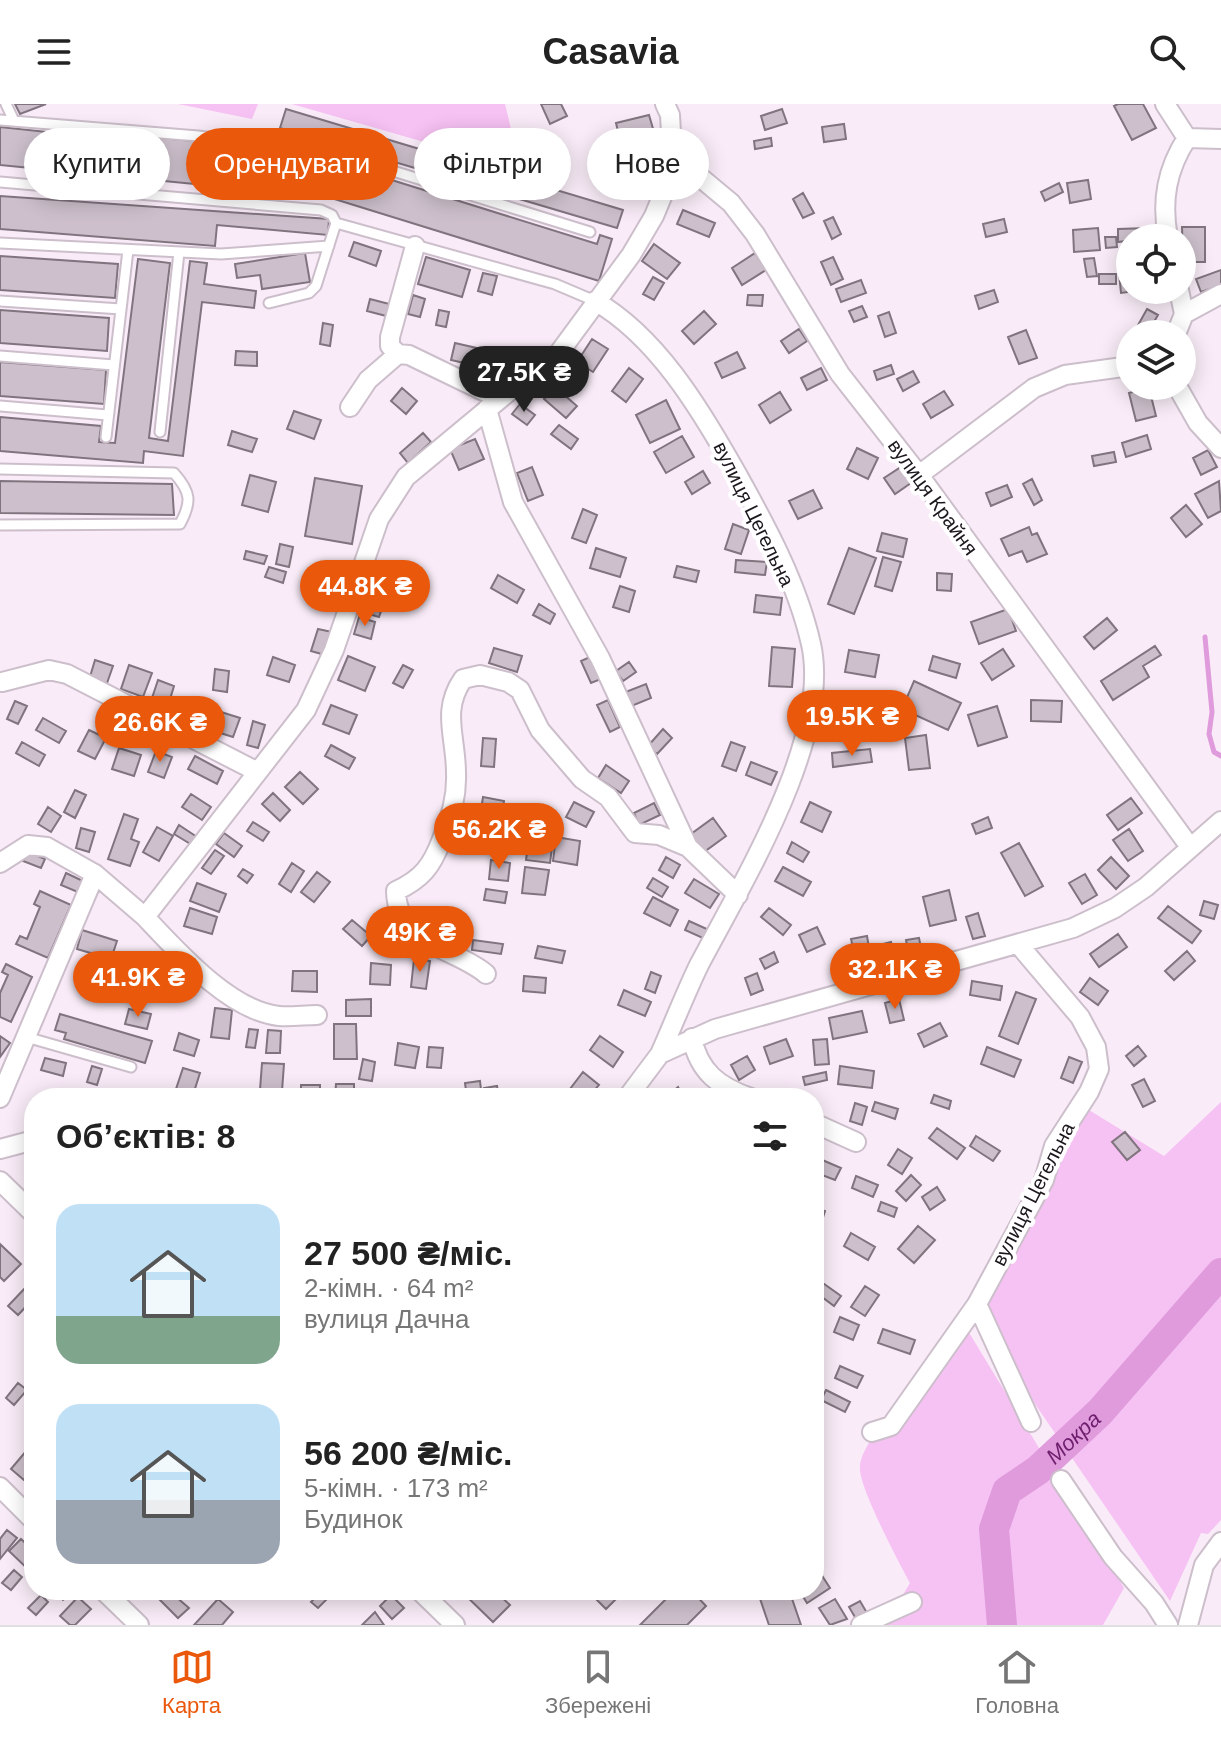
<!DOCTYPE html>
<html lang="uk">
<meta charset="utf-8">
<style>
:root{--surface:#fff;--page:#f2f2f2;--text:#222;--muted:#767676;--line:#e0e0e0;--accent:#ea580c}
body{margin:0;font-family:Arial,sans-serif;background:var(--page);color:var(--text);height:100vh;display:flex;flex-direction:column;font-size:30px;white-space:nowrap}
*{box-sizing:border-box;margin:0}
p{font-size:26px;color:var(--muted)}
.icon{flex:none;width:44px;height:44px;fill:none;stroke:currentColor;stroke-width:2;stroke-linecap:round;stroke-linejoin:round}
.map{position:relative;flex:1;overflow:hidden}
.sheet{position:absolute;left:24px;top:984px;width:800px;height:512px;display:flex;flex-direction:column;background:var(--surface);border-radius:32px;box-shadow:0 4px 20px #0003}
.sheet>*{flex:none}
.top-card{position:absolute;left:24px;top:24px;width:800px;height:72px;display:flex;gap:16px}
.tools{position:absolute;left:1116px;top:120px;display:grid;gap:16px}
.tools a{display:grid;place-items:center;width:80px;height:80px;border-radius:50%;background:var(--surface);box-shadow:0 4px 20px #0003;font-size:40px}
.price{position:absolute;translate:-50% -68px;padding:0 18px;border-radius:28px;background:var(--accent);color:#fff;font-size:26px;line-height:52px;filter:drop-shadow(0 2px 4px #0008)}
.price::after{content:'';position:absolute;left:50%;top:48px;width:24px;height:18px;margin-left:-12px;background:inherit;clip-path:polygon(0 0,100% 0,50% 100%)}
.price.active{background:#222;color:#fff}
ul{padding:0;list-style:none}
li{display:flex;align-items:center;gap:24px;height:200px;padding:0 32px}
li span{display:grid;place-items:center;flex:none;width:224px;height:160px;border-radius:24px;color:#555}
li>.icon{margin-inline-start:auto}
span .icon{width:96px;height:96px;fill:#fffc;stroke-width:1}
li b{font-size:34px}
h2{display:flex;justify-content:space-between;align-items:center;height:96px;padding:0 32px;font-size:34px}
.tag{padding:0 28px;border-radius:36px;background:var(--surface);box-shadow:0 4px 20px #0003;font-size:28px;line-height:72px}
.tag.active{background:var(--accent);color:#fff}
header{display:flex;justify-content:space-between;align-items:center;height:104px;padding:0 32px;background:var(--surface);font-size:36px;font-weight:600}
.menu{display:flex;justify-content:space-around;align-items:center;height:112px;border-top:2px solid var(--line);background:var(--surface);font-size:22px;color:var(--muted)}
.menu a{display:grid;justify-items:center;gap:4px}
.menu .active{color:var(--accent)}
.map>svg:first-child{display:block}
.green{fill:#f6c1f3}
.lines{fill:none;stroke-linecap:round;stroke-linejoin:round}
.stream{stroke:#df9bdc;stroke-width:5}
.river{stroke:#df9bdc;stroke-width:30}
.building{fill:#cdc0cc;stroke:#80747f;stroke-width:2}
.lane-casing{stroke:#ccbfcb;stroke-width:13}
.street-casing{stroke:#ccbfcb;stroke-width:22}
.lane{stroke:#fff;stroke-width:9}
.street{stroke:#fff;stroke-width:18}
.labels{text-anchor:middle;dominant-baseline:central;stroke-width:8;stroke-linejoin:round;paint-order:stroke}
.street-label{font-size:20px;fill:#1c171c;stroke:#fff}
.water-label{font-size:22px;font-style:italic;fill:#6e1e6d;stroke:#fff}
</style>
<header><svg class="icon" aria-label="menu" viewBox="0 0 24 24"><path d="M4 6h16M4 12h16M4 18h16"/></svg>Casavia<svg class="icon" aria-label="search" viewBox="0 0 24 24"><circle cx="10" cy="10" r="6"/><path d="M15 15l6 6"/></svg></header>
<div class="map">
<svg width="1221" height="1521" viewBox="0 0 1221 1521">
<rect width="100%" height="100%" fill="#f9ecf8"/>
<path class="green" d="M178,0h80l-6,15z
M292,0h213l16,66z
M1221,998v418l-13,14 -7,-1 -31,68 -196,-286 110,-208 80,49z
M965,1222l159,262 -21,37h-235l30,-22 12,-20c-11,-20 -50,-94 -50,-114 -1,-35 83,-108 105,-143z"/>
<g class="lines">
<path class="stream" d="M1205,533l7,75 -3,22 5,18 7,4"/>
<path class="river" id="s1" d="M1002,1521l-8,-96 13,-38 31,-21 62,-58 121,-139"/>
</g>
<path class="building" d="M15,0h31l-26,10z
M541,0h20l6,12 -17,8z
M1118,0h25l13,24 -24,12 -18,-34z
M286,5l337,101 -6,18 -337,-100z
M782,5l5,14 -22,7 -4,-14z
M649,11l5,17 -34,8 -4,-17z
M844,20l2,15 -22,3 -2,-15z
M0,23l159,17v-6l35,3v6l140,15 263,82 3,-9 12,4 -13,42 -271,-84 -328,-32z
M661,32l5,18 -18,6 -6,-18z
M771,34l1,8 -17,3 -1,-8z
M1088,76l3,19 -21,4 -3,-20z
M1059,79l4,9 -18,9 -4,-9z
M803,89l11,20 -11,5 -10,-19z
M0,92l329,23 -1,16 -111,-10 -2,21 -215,-17z
M683,106l32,13 -6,14 -32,-13z
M833,113l8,17 -9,5 -8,-18z
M1004,115l3,13 -21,5 -3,-13z
M1182,123h23v35h-22z
M1098,124l2,22 -26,2 -1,-22z
M1148,124v10l-30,4v-13z
M1105,133h11l1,10 -11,1z
M354,138l27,9 -5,15 -27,-10z
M654,140l26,19 -13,16 -25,-18z
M305,149l5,29 -48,7 -2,-14 -23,3 -2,-14z
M755,149l11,17 -24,15 -10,-17z
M0,152l118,8 -3,34 -115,-8z
M426,153l44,13 -8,27 -44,-13z
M833,153l10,22 -12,6 -10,-23z
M1094,154l3,18 -10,1 -3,-18z
M138,155l32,4 -21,175 19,3 22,-180 17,2 -3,21 52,7 -2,17 -52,-6 -19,154 -39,-5 -1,12 -143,-12v-34l101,9 -2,16 16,1z
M1221,166v15l-20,7 -5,-13z
M1130,168v18h14l-23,3 -2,-20z
M483,169l14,3 -5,19 -14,-4z
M1099,170h17v10h-17z
M653,173l11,6 -10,17 -11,-6z
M861,176l5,13 -25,9 -5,-13z
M994,186l4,12 -19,7 -4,-13z
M413,191l12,4 -5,18 -12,-3z
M748,191h15l-1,11 -15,-1z
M370,195l23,6 -3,12 -23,-6z
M862,202l5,11 -13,5 -5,-11z
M1147,205l11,6 -11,19 -10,-7z
M0,206l109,8 -2,33 -107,-8z
M439,206l10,2 -3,15 -10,-2z
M704,207l12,13 -22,20 -12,-13z
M889,208l7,21 -11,4 -7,-21z
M323,219l10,2 -3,21 -10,-2z
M799,225l8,12 -18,12 -8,-12z
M1026,226l11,28 -18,6 -11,-27z
M592,235l16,10 -15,23 -16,-10z
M455,239l35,8 -4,17 -35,-8z
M236,247l21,1v14l-22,-1z
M737,248l8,16 -23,10 -7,-15z
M0,258l106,8 -2,34 -104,-8z
M891,261l3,9 -17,6 -3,-9z
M629,264l14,11 -17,23 -14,-11z
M821,264l6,12 -20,10 -6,-12z
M913,267l6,11 -16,9 -6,-12z
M555,283l22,19 -11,12 -22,-19z
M402,284l15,13 -11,13 -15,-13z
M1149,284l7,28 -20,5 -7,-28z
M944,287l9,14 -22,13 -8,-14z
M780,288l11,18 -21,13 -11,-18z
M666,296l14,29 -30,14 -14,-28z
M520,300l15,11 -8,10 -15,-11z
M294,307l27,9 -7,19 -27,-10z
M559,321l19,14 -7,10 -20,-15z
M232,327l25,8 -5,13 -24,-7z
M423,329l8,9 -23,21 -8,-10z
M1147,331l4,14 -25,8 -4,-14z
M682,332l12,21 -28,16 -12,-21z
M475,335l9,20 -25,11 -9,-21z
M857,344l21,10 -10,21 -21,-10z
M1208,346l9,17 -16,8 -8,-17z
M1114,348l2,10 -22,4 -2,-10z
M532,363l11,28 -15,6 -11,-28z
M901,363l10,16 -16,11 -11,-16z
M703,367l7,12 -18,11 -7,-12z
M250,371l26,7 -8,30 -26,-7z
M315,374l47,8 -10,58 -47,-8z
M1032,375l10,21 -8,5 -11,-21z
M0,377l172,3 2,31 -174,-2z
M1219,377l2,30 -13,7 -13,-24z
M1007,381l5,12 -21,9 -5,-13z
M813,386l9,18 -24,11 -9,-18z
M1186,401l16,19 -16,13 -15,-19z
M583,405l14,6 -11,28 -14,-5z
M733,420l16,6 -8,24 -16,-5z
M1029,423l3,8 5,-2 10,21 -20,8 -5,-11 -13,5 -8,-17z
M882,429l25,6 -4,18 -26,-6z
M280,440l13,3 -4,20 -13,-3z
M596,444l30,10 -6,19 -30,-9z
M849,444l27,10 -22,56 -26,-10z
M246,447l21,5 -3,8 -20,-5z
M883,453l18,5 -9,29 -17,-5z
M736,456l31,2 -2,13 -30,-3z
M326,461l21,5 -4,18 -21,-6z
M677,462l22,5 -3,11 -22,-5z
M269,463l17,5 -3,11 -18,-6z
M937,469l15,1 -1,17 -14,-1z
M498,471l26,15 -7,13 -26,-15z
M367,482l20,7 -8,24 -20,-6z
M620,482l15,5 -6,21 -16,-5z
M319,484l25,7 -3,14 -26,-7z
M756,491l26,3 -2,17 -26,-3z
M539,500l16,10 -5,10 -17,-9z
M1008,505l8,22 -37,13 -8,-22z
M359,513l16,5 -4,17 -17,-5z
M1107,514l10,12 -23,19 -10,-12z
M318,525l14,3 -7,23 -14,-4z
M1155,542l6,9 -18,11 6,11 -36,23 -12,-19z
M772,543l23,2 -3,38 -23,-1z
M494,544l28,8 -5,16 -28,-9z
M1003,545l11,17 -22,14 -11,-17z
M849,546l30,5 -4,22 -30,-5z
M348,552l27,11 -10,24 -27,-11z
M592,552l9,23 -10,4 -10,-22z
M933,552l27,8 -4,14 -27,-8z
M273,553l22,8 -6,17 -22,-7z
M95,556l18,6 -7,20 -17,-6z
M629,558l7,10 -13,9 -7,-10z
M129,561l23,8 -9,24 -22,-8z
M403,561l10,5 -10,18 -10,-5z
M215,565l14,2 -2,21 -14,-2z
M158,576l16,6 -7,23 -17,-5z
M914,577l47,22 -13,27 -46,-21z
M646,580l5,14 -22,9 -6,-14z
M189,594l22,7 -7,20 -22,-8z
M608,596l12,27 -10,5 -13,-27z
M1031,596l31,1 -1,21 -30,-1z
M15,597l12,5 -9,18 -11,-5z
M331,601l26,10 -8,19 -26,-10z
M997,602l10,31 -29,9 -10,-31z
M221,608l19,6 -7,19 -19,-6z
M43,614l23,13 -7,12 -23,-13z
M253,617l12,4 -7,23 -11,-3z
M663,625l9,9 -15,16 -9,-8z
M89,626l17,8 -11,21 -17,-8z
M926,631l4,33 -21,2 -4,-32z
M483,634l13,1 -2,28 -13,-1z
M22,638l23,13 -6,11 -23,-13z
M731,638l14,5 -9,24 -14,-5z
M331,641l24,13 -6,11 -24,-13z
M119,644l22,7 -7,21 -22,-7z
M870,645l2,13 -39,5 -1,-14z
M156,647l16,6 -8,21 -16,-6z
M195,652l28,15 -6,13 -29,-15z
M751,658l26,10 -6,13 -25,-10z
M606,661l23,16 -8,12 -23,-15z
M300,668l18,17 -15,15 -18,-17z
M75,686l11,5 -11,23 -11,-6z
M273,689l17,17 -10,11 -18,-17z
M191,690l20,13 -9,13 -20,-13z
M483,693l21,4 -2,13 -21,-4z
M1131,694l11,15 -24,17 -11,-15z
M574,698l20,10 -8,15 -20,-10z
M810,698l21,10 -9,20 -21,-10z
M654,699l6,12 -21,10 -5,-12z
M48,703l13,9 -10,16 -13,-8z
M124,710l14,5 -7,20 8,3 -9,24 -22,-7z
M471,712l27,4 -2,9 -26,-4z
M988,713l4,11 -16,6 -4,-10z
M713,714l13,18 -22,16 -13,-18z
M253,718l16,10 -6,9 -16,-10z
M179,721l18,12 -5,8 -18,-11z
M157,723l16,9 -14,25 -16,-9z
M81,724l14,4 -6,20 -13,-4z
M1129,725l14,22 -15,10 -15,-21z
M224,729l18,13 -8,11 -18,-13z
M556,733l24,4 -3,24 -24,-4z
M487,736l19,4 -2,9 -19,-4z
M792,738l17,10 -6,10 -16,-9z
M1019,739l24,43 -18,10 -24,-43z
M528,741l24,3 -2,15 -24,-3z
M215,746l9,6 -13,18 -9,-6z
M28,748l17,7 -4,9 -18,-7z
M666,753l14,8 -7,13 -14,-8z
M1111,753l18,19 -13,13 -18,-19z
M491,756l19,3 -2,18 -19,-2z
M292,759l12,8 -13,21 -12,-8z
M525,763l24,3 -4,25 -23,-2z
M783,763l28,15 -8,14 -28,-15z
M243,765l10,6 -6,8 -9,-7z
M317,768l13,10 -16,20 -13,-10z
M66,769l19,9 -5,11 -19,-8z
M1085,770l12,21 -15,9 -13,-21z
M653,774l15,9 -6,10 -15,-9z
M694,775l25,15 -9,14 -25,-15z
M197,779l29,11 -7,18 -29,-11z
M486,785l21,3 -2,11 -21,-3z
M949,786l7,30 -26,6 -7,-29z
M40,787l31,14 -23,53 -32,-14 4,-8 7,3 13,-32 -6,-3z
M653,793l25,13 -8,16 -26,-13z
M1204,797l14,4 -4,14 -14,-4z
M1168,802l33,25 -9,12 -34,-25z
M190,804l27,9 -5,17 -28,-8z
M769,804l22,17 -8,10 -22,-18z
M978,809l7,23 -12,3 -7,-22z
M352,816l19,16 -9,10 -19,-17z
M689,817l20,9 -4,9 -20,-9z
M817,823l8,17 -18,8 -8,-17z
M82,826l35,11 -6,18 -34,-10z
M1118,830l9,13 -28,20 -9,-13z
M867,832l2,12 -15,3 -3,-12z
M919,834l3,15 -13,3 -3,-16z
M473,836l30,4 -2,10 -29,-4z
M891,838l4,17 -8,2 -4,-17z
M538,842l27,5 -3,12 -27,-5z
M1187,847l8,10 -21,19 -9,-9z
M774,848l4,10 -13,7 -5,-10z
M414,855l16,2 -4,28 -15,-2z
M82,857l20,5 -5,22 -20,-5z
M371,859l20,2 -1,20 -20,-1z
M6,860l26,13 -21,45 -11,-5v-24l8,-18 -6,-3z
M293,867h24v21l-25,-1z
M139,868l18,3 -3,22 -18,-3z
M651,868l10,4 -6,17 -10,-4z
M757,869l6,17 -12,5 -6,-17z
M524,872l22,2 -1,15 -22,-2z
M1090,874l18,13 -10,14 -18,-13z
M972,877l30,5 -2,14 -30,-5z
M624,886l27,12 -6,14 -27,-11z
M1016,888l20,7 -18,45 -19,-8z
M371,895v17h-25v-16z
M899,895l5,21 -14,3 -5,-20z
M215,904l17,2 -3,29 -18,-2z
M129,905l22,5 -4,15 -22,-5z
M862,907l5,21 -34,7 -4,-21z
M60,910l92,27 -7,22 -81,-24 2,-6 -11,-3z
M940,919l7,13 -23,11 -6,-13z
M334,920h22l1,35h-23z
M249,925l9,1 -3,18 -9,-1z
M268,926l13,1 -1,22h-14z
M179,929l20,7 -5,16 -20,-6z
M0,932l10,7 -10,14z
M600,932l23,16 -10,15 -23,-17z
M786,935l7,17 -23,8 -6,-17z
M827,935l2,25 -14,1 -2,-25z
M398,939l21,4 -4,21 -20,-3z
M1138,942l8,10 -12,10 -8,-10z
M429,943l14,1 -2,20 -14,-1z
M987,943l34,13 -7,17 -33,-13z
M747,952l8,14 -16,10 -8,-15z
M1069,953l13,5 -9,21 -12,-5z
M45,954l21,5 -3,13 -22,-6z
M363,955l12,3 -3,19 -13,-2z
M262,959l22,1 -2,27 -22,-1z
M92,962l10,3 -5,16 -10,-3z
M840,962l34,5 -2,17 -34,-4z
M183,964l17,5 -8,25h-19z
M583,968l16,13 -11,13h-6l-12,-9z
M826,968l1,8 -22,5 -2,-8z
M1144,975l11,22 -12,6 -11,-22z
M480,977l2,17h-15l-2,-15z
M336,980h18v14l-19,-1z
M301,981h19v13h-19z
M497,982l2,12h-14l-1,-10z
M678,983l6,11h-19z
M934,991l17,6 -2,8 -18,-6z
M875,998l23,7 -3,10 -23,-8z
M855,999l12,4 -5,18 -12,-4z
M937,1024l28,20 -8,11 -28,-21z
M1125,1028l15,18 -13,10 -15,-18z
M976,1032l24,15 -7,10 -23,-15z
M898,1045l14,9 -10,16 -14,-9z
M820,1055l21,9 -6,12 -21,-8z
M911,1071l10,10 -15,16 -10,-10z
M856,1072l22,9 -5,12 -21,-9z
M937,1083l8,13 -15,10 -8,-13z
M881,1098l16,6 -3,9 -16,-6z
M814,1103l11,4 -7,22 -4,-2z
M918,1122l17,14 -21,23 -16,-14z
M851,1129l24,14 -7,13 -24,-14z
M0,1140l21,20 -17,17 -4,-4z
M820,1177l21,15 -7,10 -20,-15z
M27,1182l7,12 -16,17 -10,-9z
M865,1182l14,9 -14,21 -14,-9z
M840,1213l19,8 -6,15 -19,-8z
M883,1225l32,11 -5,14 -32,-11z
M840,1262l23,10 -6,12 -22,-10z
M18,1279l9,7 -13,15 -8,-7z
M826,1286l24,12 -5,10 -24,-12z
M32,1340l2,25 -10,11 -13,-11z
M7,1426l10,8 -17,21v-20z
M21,1435l13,12v24l-25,-24z
M14,1466l8,7 -11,13 -9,-7z
M819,1467l11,17 -23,15 -8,-13h15v-16z
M53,1486h18l1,2 -9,8z
M168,1486l21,18 -11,10 -19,-19z
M323,1486l10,3 -15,15 -7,-6z
M460,1486h34l16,15 -17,17z
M587,1486h38l-19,19z
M675,1486h16l15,16 -19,19h-47z
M757,1486h32l12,35h-32z
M41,1491l7,7 -12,13 -8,-7z
M391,1491l13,13 -12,11 -12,-13z
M78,1493l13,12 -16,16h-5l-10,-9z
M218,1495l15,13 -11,13h-28z
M835,1495l12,20 -17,6 -11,-17z
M860,1497l7,12 -11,6 -7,-12z
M375,1508l9,13h-22z"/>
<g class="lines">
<defs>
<path id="lane" d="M6,0l8,17
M0,16l198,16 137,17 255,79
M0,78l321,28 11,5 4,8 219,61 40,17
M0,139l221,11 108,-8
M0,197l121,8
M269,199l40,-10 7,-7 20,-63
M0,252l114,9
M0,302l108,9
M160,328l19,-180
M106,333l22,-187
M0,365l174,4c17,19 18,29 6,51l-180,1
M811,607l43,8 22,10
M26,933l105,30"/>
<path id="street" d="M1165,0l22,34
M1187,34l34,1
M671,49l60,50 24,31 85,140 79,101 271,372
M1168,134c-7,-38 -1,-69 19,-100
M595,197c61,35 104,106 138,166 31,55 64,115 78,177 21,94 -69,239 -112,321 -14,29 -26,60 -39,89
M1184,210l37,-20
M1176,230l8,-20 -5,-24
M398,250l-8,-8v-9l25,-91
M1177,282l21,37 23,25
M350,303l18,-27 30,-26 11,1 91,44
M487,305l26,93 87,156 88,189 50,48
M919,371l115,-87 31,-13 65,-9
M2,578l47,-12 18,4 189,97
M0,759l28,-18 19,2 48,27
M145,813c32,34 85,94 134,99 12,1 26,-1 38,-1
M486,870c-28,-25 -89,-29 -90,-83 26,-12 36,-25 46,-52 9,-23 15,-42 14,-66 0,-37 -15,-62 7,-94l17,-4 28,7 12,8 20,40 42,49 26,18 27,36 24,2 29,12
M692,934c7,34 27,49 59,60
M0,994l95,-224 50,43 161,-207 28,-60 45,-131 27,-42 118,-98 26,-14 81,-110 23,-39 19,-46 -3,-55 -5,-11
M627,994l33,-44 55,-25 358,-101 42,-20 31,-21 75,-66
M814,1019l42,19
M0,1045l34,-9
M0,1077l34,33
M977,1200l54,118
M872,1328l19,-6 86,-122 67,-124 10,-34 35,-54 10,-23 -3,-22 -16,-30 -61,-72
M1061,1376l52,77 41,46 14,22
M0,1383l34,34
M103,1486l36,35
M419,1486l36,35
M861,1521l51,-23
M1188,1521l16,-60 17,-23"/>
</defs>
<use href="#lane" class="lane-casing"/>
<use href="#street" class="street-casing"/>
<use href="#lane" class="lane"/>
<use href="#street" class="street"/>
</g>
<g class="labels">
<g class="street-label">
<text transform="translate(933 393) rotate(54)">вулиця Крайня</text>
<text transform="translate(754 410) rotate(64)">вулиця Цегельна</text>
<text transform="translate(1033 1090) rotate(-63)">вулиця Цегельна</text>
</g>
<g class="water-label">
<text stroke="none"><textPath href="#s1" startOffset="222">Мокра</textPath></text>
</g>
</g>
</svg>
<div class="tools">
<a><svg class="icon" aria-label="locate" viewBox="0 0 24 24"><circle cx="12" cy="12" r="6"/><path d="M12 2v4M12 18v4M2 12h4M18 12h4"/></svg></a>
<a><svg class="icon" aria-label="layers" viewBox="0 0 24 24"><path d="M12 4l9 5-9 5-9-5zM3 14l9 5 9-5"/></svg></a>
</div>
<b class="price active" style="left:524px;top:310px">27.5K ₴</b>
<b class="price" style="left:365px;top:524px">44.8K ₴</b>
<b class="price" style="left:852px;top:654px">19.5K ₴</b>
<b class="price" style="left:160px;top:660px">26.6K ₴</b>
<b class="price" style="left:499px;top:767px">56.2K ₴</b>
<b class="price" style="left:420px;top:870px">49K ₴</b>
<b class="price" style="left:895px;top:907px">32.1K ₴</b>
<b class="price" style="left:138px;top:915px">41.9K ₴</b>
<div class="top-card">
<a class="tag">Купити</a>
<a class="tag active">Орендувати</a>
<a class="tag">Фільтри</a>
<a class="tag">Нове</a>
</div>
<section class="sheet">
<h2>Об’єктів: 8<svg class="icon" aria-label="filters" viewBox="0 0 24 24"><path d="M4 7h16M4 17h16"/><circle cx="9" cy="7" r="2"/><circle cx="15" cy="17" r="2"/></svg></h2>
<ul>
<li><span style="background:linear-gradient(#bfe0f5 70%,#7fa58c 0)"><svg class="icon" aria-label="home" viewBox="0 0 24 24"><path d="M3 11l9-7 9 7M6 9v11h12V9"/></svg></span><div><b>27 500 ₴/міс.</b><p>2-кімн. · 64 m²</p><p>вулиця Дачна</p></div></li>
<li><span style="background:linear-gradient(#bfe0f5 60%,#9aa5b1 0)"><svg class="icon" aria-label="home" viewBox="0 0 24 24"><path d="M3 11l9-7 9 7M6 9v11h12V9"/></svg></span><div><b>56 200 ₴/міс.</b><p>5-кімн. · 173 m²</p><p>Будинок</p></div></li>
</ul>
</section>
</div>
<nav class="menu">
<a class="active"><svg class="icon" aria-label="map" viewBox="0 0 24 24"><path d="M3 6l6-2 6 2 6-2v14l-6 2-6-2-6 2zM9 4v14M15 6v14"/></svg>Карта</a>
<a><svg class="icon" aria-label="saved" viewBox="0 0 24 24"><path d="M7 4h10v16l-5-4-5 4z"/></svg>Збережені</a>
<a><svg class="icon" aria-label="home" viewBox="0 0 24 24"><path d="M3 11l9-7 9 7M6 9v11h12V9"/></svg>Головна</a>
</nav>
